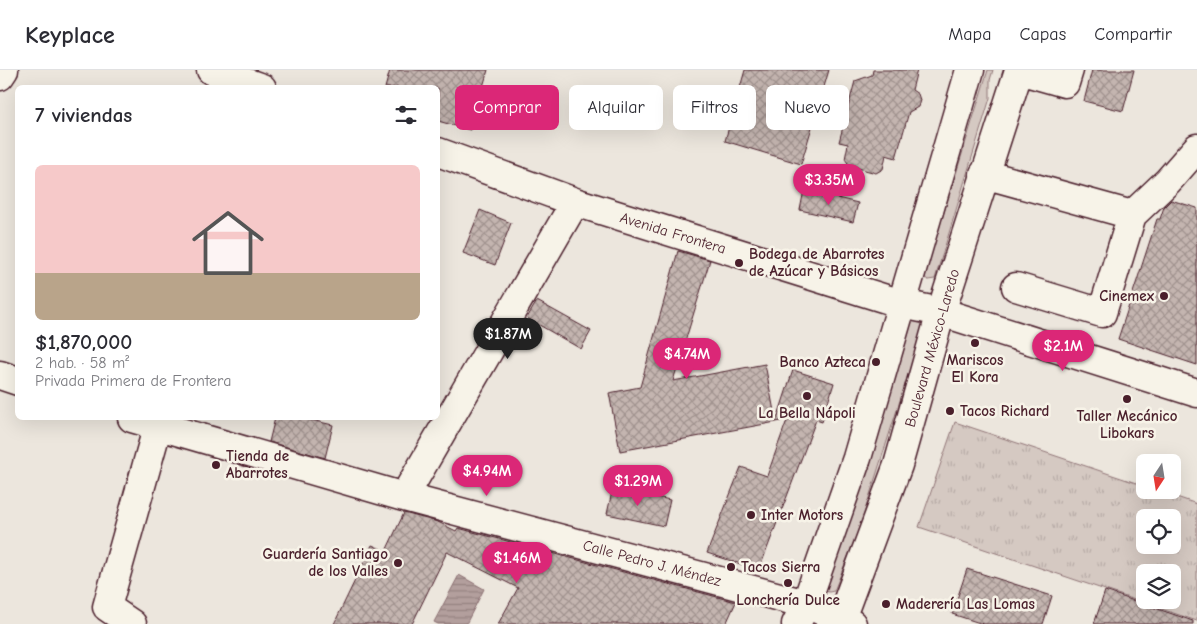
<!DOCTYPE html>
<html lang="es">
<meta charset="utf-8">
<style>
:root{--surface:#fff;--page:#f2f2f3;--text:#2b2b33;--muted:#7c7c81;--line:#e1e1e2;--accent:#db2777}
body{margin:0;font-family:"Comic Neue",sans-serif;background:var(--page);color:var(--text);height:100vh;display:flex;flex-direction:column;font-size:19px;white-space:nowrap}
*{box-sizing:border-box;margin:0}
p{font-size:16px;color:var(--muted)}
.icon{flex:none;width:28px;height:28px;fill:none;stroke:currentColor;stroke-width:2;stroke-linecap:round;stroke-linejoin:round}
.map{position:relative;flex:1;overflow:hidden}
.sheet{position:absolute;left:15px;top:15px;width:425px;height:335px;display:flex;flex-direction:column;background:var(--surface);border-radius:8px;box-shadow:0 5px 20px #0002}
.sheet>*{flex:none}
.top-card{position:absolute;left:455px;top:15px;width:475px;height:45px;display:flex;gap:10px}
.needle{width:32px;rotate:192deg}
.fabs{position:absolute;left:1136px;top:384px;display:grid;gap:10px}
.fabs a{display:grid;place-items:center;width:45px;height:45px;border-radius:8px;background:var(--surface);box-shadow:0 5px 20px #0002;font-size:25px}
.price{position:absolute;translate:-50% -42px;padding:0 11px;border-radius:18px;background:var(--accent);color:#fff;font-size:16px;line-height:32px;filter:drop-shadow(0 1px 2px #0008)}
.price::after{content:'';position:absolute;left:50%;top:30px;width:15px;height:11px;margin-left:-8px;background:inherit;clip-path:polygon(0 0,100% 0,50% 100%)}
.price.active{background:#222;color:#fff}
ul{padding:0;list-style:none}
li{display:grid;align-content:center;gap:10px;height:265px;padding:0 20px}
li+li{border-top:1px solid var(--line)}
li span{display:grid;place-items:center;height:155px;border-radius:8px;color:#555}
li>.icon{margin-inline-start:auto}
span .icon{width:90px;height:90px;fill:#fffc;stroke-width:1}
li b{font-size:21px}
h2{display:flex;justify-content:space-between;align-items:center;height:60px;padding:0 20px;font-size:21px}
.tag{padding:0 18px;border-radius:8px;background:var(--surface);box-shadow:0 5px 20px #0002;font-size:18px;line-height:45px}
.tag.active{background:var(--accent);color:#fff}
header{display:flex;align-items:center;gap:30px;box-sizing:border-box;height:70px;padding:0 25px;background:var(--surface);border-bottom:1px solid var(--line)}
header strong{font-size:24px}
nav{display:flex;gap:28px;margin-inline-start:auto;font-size:18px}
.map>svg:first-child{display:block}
.grass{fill:url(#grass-tufts);stroke:#907476;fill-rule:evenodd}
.garden{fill:#d5c9c2;stroke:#907476}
.water{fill:url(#water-rules);stroke:#896c6f}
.building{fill:url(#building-cross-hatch);stroke:#4a1f2b}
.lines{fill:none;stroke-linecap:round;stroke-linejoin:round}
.minor-casing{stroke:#4a1f2b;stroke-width:31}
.major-casing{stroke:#4a1f2b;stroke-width:31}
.minor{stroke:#f7f3e8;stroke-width:28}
.major{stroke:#f7f3e8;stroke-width:28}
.poi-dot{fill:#4a1f2b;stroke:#f7f3e8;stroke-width:2}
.labels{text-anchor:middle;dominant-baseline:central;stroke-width:5;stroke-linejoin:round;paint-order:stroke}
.street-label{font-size:15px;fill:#4a1f2b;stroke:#f7f3e8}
.poi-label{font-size:15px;font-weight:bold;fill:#4a1f2b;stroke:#f7f3e8;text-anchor:start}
</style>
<header>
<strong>Keyplace</strong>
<nav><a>Mapa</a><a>Capas</a><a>Compartir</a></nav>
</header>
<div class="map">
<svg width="1197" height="554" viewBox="0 0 1197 554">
<defs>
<pattern id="grass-tufts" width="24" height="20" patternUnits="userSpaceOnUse" patternTransform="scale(1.25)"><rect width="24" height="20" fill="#d5c9c2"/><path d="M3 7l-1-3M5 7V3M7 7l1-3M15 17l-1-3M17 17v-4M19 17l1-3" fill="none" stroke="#b8aca7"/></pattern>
<pattern id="water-rules" width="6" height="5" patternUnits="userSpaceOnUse" patternTransform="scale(1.25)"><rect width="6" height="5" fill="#b39f9d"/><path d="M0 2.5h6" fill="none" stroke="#948180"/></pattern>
<pattern id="building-cross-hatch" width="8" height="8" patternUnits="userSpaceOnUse" patternTransform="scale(1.25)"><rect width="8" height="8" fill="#c4b5b0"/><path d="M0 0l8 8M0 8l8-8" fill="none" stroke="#a1938f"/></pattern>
</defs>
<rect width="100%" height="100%" fill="#ece6dd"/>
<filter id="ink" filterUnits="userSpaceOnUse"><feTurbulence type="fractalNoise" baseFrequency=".02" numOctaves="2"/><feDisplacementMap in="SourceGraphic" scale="10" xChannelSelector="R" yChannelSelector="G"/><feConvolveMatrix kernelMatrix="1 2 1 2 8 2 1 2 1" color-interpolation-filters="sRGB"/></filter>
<g filter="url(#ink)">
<path class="grass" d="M955,352l190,64v4h11l41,14v117l-278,-94zM1145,448h27v27h-27zM1145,502h27v28h-27z"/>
<path class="garden" d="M988,0h5l-3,10v18l-55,181 -7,1 -4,-3z
M913,248l12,4 -66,207 -25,62 -5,1 -4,-1 -1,-4 26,-66 27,-80z"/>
<path class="water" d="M459,505l25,14 -18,35h-28l-4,-2z"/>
<path class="building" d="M390,0h98l-18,60 -32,-9v-33h-53z
M745,0h84l-28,94 -76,-23z
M873,0h44l-5,20 6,4 2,6 -2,7 -9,5 -13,46 -10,-3 -3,14 -7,4 -26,-7 -5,-7 3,-15 -9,-2 16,-61 17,-6z
M1092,0h42l-11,41 -39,-10z
M804,120l54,13 -5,19 -53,-12z
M1171,130l26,8v157l-79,-26 39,-120h3l4,-12z
M480,140l31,13 -16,42 -32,-12z
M678,181l32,9 -37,121 92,-17 11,58 -156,29 -11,-58 31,-6z
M537,231l54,30 -10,18 -54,-31z
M793,300l41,13 -12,39 -6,-2 -57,150 -52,-17 34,-86 26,9 20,-56 -11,2z
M275,348h27l31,7 -8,33 -56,-16z
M613,417l57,13 -6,26 -57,-12z
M404,443l34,9 18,9 2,-3 278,74 -10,22h-228l20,-36 -71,-36 -35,72h-78l38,-79 14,6z
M967,499l85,27 -9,28h-60l-31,-10z
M1105,521l88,30v3h-99z"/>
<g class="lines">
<defs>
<path id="minor" d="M211,0l51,18
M1019,0l46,13 4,-13
M0,6l4,-6
M438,82l137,50 327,102 39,8 256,81
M984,104l148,41 36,-34 29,-33
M1016,217l86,26 30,-98
M0,305l18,6
M132,348l272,79 402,107 46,20
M404,427l171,-295
M132,554l-25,-17 53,-189"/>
<path id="major" d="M796,554l10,-20 51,-146 113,-388
M839,554l59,-159 43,-153 78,-242"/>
</defs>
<use href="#minor" class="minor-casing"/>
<use href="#major" class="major-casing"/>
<use href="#minor" class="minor"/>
<use href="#major" class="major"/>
</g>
</g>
<g class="poi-dot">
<circle cx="739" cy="193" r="5"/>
<circle cx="1164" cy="226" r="5"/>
<circle cx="975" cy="273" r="5"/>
<circle cx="876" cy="292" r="5"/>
<circle cx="807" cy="326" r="5"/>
<circle cx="1127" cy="329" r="5"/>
<circle cx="950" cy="341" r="5"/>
<circle cx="216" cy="395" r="5"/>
<circle cx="751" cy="445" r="5"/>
<circle cx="398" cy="493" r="5"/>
<circle cx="731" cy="497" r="5"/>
<circle cx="788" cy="513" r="5"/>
<circle cx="886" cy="534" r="5"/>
</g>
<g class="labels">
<g class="street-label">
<text transform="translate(673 163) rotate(17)">Avenida Frontera</text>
<text transform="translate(932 278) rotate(-74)">Boulevard México-Laredo</text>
<text transform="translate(652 493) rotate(15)">Calle Pedro J. Méndez</text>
</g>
<g class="poi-label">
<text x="749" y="184">Bodega de Abarrotes<tspan x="749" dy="17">de Azúcar y Básicos</tspan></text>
<text x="1154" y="226" text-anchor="end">Cinemex</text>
<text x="975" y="290" text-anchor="middle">Mariscos<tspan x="975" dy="17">El Kora</tspan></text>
<text x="866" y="292" text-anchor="end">Banco Azteca</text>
<text x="960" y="341">Tacos Richard</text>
<text x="807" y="343" text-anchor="middle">La Bella Nápoli</text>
<text x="1127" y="346" text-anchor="middle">Taller Mecánico<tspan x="1127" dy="17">Libokars</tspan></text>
<text x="226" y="386">Tienda de<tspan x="226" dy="17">Abarrotes</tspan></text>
<text x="761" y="445">Inter Motors</text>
<text x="388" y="484" text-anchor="end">Guardería Santiago<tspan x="388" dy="17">de los Valles</tspan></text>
<text x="741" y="497">Tacos Sierra</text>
<text x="788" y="530" text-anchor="middle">Lonchería Dulce</text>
<text x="896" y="534">Maderería Las Lomas</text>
</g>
</g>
</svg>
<div class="fabs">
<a><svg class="needle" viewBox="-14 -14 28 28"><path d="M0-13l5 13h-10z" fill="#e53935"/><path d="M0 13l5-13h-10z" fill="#7c7c81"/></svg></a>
<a><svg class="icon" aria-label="locate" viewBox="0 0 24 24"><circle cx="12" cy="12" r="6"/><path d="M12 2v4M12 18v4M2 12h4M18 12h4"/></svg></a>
<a><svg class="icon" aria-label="layers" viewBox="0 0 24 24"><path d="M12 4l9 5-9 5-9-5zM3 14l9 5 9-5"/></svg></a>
</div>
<b class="price" style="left:829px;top:136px">$3.35M</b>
<b class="price active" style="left:508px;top:290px">$1.87M</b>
<b class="price" style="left:1063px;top:302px">$2.1M</b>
<b class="price" style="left:687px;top:310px">$4.74M</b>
<b class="price" style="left:487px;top:427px">$4.94M</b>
<b class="price" style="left:638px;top:437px">$1.29M</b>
<b class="price" style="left:517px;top:514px">$1.46M</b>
<div class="top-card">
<a class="tag active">Comprar</a>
<a class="tag">Alquilar</a>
<a class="tag">Filtros</a>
<a class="tag">Nuevo</a>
</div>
<section class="sheet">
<h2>7 viviendas<svg class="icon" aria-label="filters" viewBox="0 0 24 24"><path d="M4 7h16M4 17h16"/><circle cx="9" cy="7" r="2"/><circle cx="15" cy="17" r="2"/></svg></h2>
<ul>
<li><span style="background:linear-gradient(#f6c9c9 70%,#b9a48a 0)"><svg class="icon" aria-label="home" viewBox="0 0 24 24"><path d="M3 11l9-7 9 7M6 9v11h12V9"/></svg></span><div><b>$1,870,000</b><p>2 hab. · 58 m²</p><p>Privada Primera de Frontera</p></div></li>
</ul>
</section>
</div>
